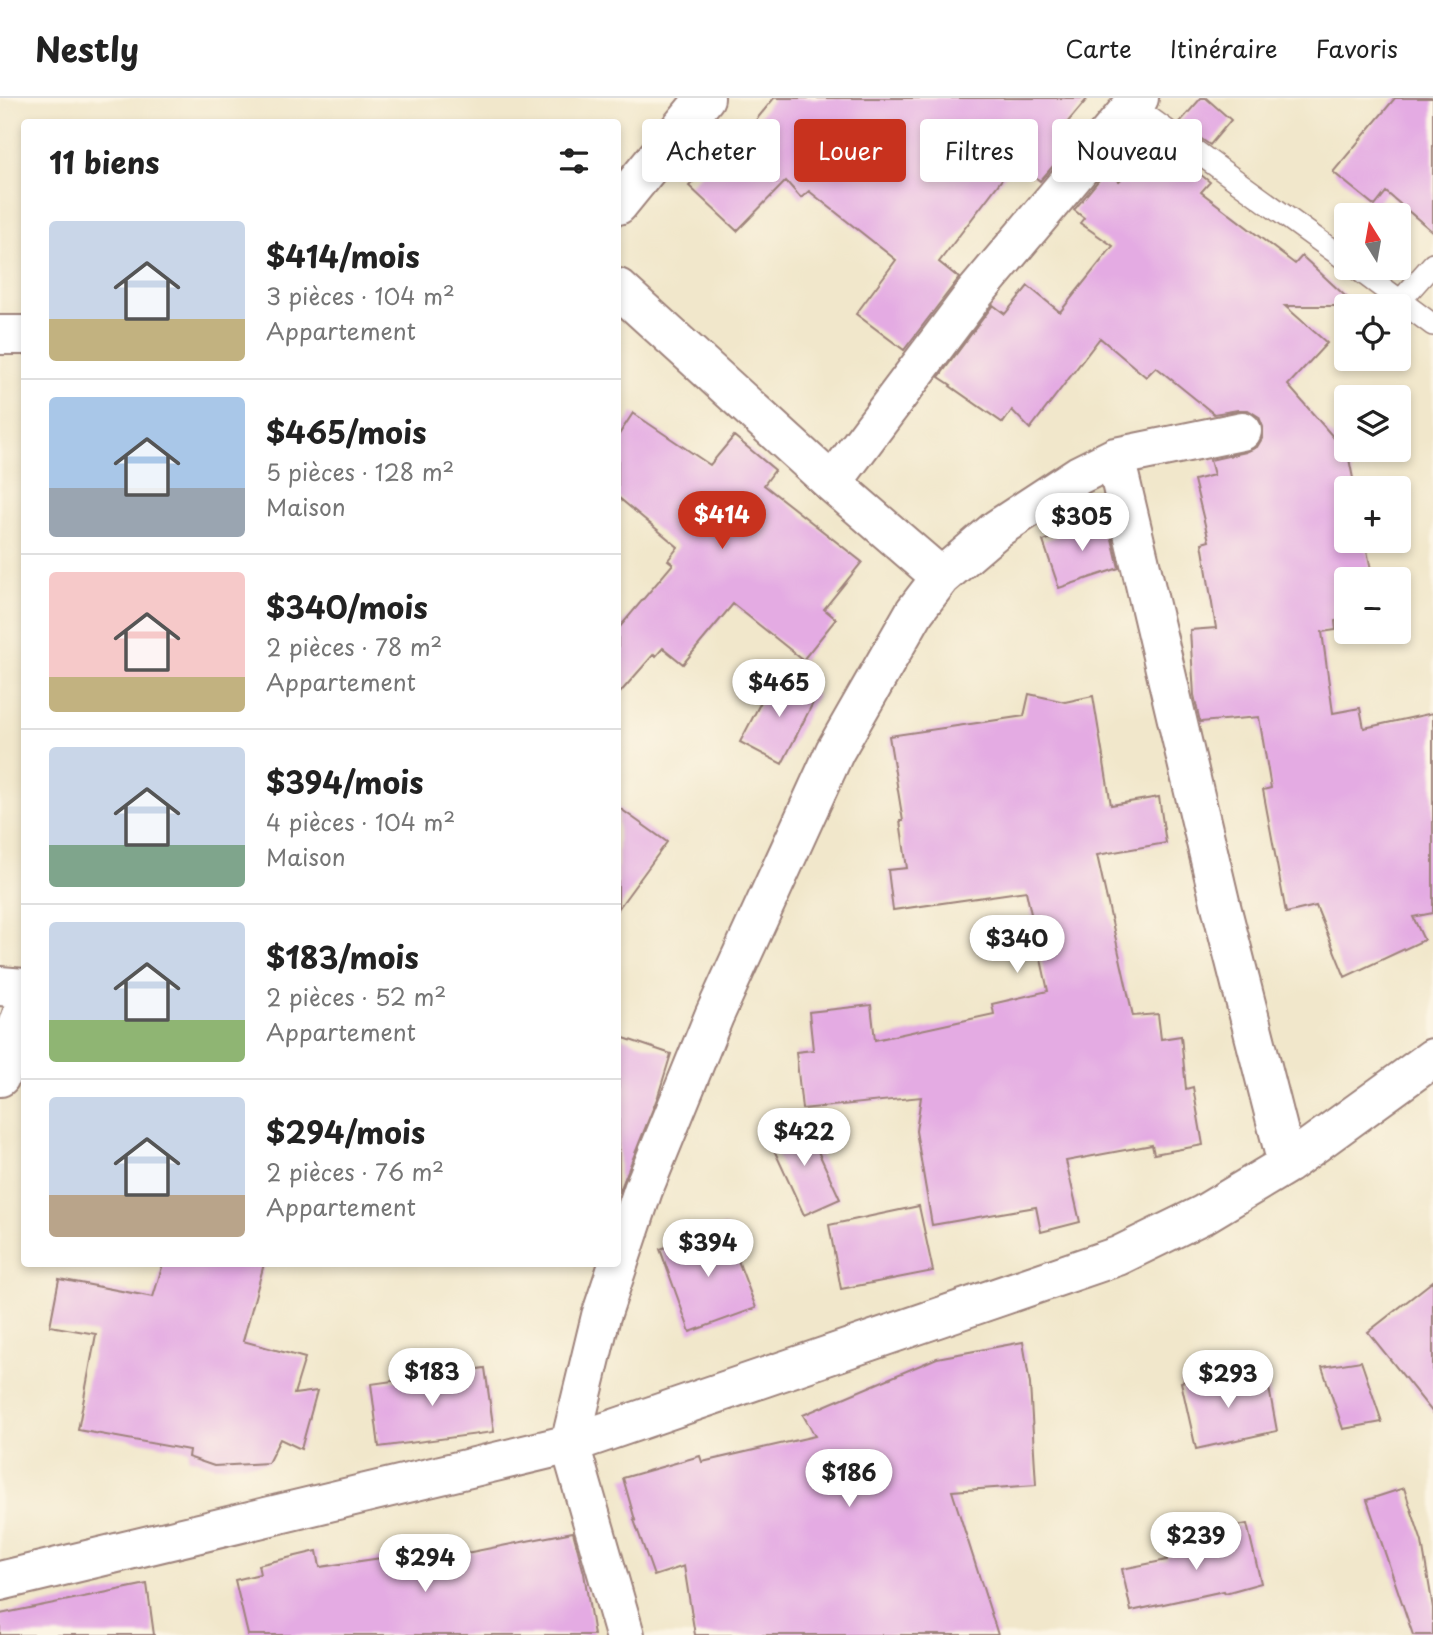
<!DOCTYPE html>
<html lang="fr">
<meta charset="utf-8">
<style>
:root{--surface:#fff;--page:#f2f2f2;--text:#222;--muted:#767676;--line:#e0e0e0;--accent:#c8321e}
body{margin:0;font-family:"Playpen Sans",sans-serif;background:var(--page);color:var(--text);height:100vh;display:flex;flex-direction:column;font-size:26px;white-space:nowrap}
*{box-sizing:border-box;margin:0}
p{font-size:23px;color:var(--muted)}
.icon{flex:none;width:38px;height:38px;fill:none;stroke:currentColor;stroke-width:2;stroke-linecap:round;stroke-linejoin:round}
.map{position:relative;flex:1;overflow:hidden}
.drawer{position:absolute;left:21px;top:21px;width:600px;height:1148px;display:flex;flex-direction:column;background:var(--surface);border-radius:7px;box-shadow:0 4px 10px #0003}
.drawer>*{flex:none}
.top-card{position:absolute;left:642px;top:21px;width:665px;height:63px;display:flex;gap:14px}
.needle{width:46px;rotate:349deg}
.fabs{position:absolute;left:1334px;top:105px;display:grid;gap:14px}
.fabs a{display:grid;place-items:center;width:77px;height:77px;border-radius:7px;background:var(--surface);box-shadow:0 4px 10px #0003;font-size:35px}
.price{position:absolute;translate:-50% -60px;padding:0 16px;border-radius:24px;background:#fff;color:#222;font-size:23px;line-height:46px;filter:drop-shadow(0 2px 4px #0008)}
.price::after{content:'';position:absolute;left:50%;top:42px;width:21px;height:16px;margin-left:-10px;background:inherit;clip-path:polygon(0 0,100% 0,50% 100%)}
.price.current{background:var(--accent);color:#fff}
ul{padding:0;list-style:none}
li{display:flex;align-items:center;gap:21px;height:175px;padding:0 28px}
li+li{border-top:2px solid var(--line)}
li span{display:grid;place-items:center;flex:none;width:196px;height:140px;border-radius:7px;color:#555}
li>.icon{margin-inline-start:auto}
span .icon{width:84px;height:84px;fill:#fffc;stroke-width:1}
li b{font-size:30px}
h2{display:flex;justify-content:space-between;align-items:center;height:84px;padding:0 28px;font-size:30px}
.tag{padding:0 24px;border-radius:7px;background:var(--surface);box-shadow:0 4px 10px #0003;font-size:24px;line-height:63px}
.tag.current{background:var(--accent);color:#fff}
header{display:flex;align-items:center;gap:42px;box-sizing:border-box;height:98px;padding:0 35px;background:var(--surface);border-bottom:2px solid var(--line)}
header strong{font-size:33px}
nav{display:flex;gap:38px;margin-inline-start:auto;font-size:24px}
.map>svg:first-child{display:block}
.building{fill:#e4abe3}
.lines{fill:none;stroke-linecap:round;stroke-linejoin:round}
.service-casing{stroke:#9e837b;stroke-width:24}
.minor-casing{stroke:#9e837b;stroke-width:42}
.service{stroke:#fff;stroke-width:21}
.minor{stroke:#fff;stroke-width:38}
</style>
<header>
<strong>Nestly</strong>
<nav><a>Carte</a><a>Itinéraire</a><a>Favoris</a></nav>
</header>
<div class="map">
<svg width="1433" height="1537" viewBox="0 0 1433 1537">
<rect width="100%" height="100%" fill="#fcf5e5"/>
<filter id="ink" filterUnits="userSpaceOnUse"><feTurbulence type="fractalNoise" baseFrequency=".0143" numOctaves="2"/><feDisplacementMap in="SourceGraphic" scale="14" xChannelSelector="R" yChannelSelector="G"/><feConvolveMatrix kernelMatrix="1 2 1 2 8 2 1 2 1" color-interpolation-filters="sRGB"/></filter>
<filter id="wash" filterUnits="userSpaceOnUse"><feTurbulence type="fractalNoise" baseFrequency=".00686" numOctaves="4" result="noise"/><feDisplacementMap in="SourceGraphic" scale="28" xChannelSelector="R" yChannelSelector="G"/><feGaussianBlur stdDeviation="1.57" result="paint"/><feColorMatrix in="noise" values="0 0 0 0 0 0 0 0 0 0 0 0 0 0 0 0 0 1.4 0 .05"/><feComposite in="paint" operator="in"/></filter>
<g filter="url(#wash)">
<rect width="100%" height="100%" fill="#f1e7cb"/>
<g id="blocks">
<path class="building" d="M774,0h314l-27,32 13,12 -34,39 -24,-20 -77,101 20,16 -55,72 -48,-36 40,-54 -87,-69 -8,7 -15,-17 -49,50 -48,-45 37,-38 4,4z
M1201,0h5l25,22 -21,25 -31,-22z
M1395,0h38v134l-47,-40 -11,14 -42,-34z
M1161,44l32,23 -2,2 19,15 -9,10 94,72 7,-8 54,50h-71l42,37 -39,42 60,69 7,34h-9v53h19l8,38h-27v40l-11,2 1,9 -14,2 11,81 27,-5 4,20 69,-15v200l-20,4 11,23 -79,37 -29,-71 -30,7 -23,-123 8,-2 -12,-71 -59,5 -6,-27 -4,-65 26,-2 -14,-85 7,-2 -15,-61 20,-5 -4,-15 36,-8 11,-5 6,-10v-10l-4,-10 -11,-7h-10l-24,4 -58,-47 -10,10 -46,-39 -70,91 -18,-19 -9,13 -53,-37 1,-1 -12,-8 54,-72 12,9 23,-28 32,26 53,-66 -33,-23 4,-5 -10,-8 33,-40 12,11 7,-7 4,3z
M633,315l77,52 24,-29 41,34 -11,15 98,77 -38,47 12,10 -33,41 -70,-56 -50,60 -20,-16 -7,8 -2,-2 -36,41v-66l55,-65 -5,-4 10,-13 -60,-50v-61z
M1107,420l12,50 -60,20 -16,-47z
M775,577l42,20 -35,69 -42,-22z
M1029,596l36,8 28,-6 18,109 48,-8 7,46 -69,12 36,161 25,-2 3,25 20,-3 5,53 7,-2 10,58 -49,9 -2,-9 -86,16 14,61 -39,10 -5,-25 -104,18 -16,-94 5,-34 -119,12 -6,-57 17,-2 -4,-38 62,-7 4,35 119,-26 -2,-10 56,-13 -22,-100 -133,19 -5,-40 19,-2 -7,-47h3l-14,-85 135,-20z
M618,709l49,35 -49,67z
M618,938l53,18 -13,42 -39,97z
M804,1023l36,78 -36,16 -35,-76z
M919,1108l14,65 -92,18 -12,-64z
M725,1128l31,82 -66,24 -30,-83z
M163,1166h101l-21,77 62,17 -11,36 23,-3 -16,58 -21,-10 -12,24 -54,3 -26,-9 1,-7 -111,-20 18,-96 -46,-8 9,-47 94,18z
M1433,1183v132l-65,-81z
M1023,1244l7,42 6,101 -84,6 46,144h-303l-11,-69 -30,10 -20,-56h1l-12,-42 77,-22 2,6 113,-26 -12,-21 134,-57z
M1361,1263l21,61 -39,7 -21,-62z
M485,1270l9,64 -115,15 -8,-63z
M1219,1276l3,11 45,-8 10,54 -81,18 -15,-67z
M1404,1390l18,54 11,66v27h-20l-46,-135z
M1247,1426l14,59 -36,10 -1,-2 -93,20 -9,-42 45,-9 -1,-3 47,-12 -3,-13z
M573,1434l11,41 10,62h-346l-13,-55 25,-6 -2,-9 59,-14 3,16 135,-20 1,8z
M147,1486l7,51h-154v-21z"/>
</g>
</g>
<g filter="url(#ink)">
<use href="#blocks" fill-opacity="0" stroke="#9e837b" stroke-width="2"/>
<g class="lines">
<defs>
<path id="service" d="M1132,7l214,155
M1356,170l77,57
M1401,202l32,-36"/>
<path id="minor" d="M618,107l87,-107
M618,190l214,195 109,94
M0,237h24
M1115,359l106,449 66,258
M832,385l143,-190 164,-195
M0,888l24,2
M0,979l24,-68
M0,1483l570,-137 548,-188 86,-42 83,-50 146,-106
M625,1537l-55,-191 31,-128 42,-126 71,-174 121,-265 80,-140 26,-34 56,-48 82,-54 36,-18 127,-26"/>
</defs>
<use href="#service" class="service-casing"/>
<use href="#minor" class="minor-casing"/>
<use href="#service" class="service"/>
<use href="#minor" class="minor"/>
</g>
</g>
</svg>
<div class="fabs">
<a><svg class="needle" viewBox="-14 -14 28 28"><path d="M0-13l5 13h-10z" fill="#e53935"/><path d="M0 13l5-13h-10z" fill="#767676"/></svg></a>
<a><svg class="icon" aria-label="locate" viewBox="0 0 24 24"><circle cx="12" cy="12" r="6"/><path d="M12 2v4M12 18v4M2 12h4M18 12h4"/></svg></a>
<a><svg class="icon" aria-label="layers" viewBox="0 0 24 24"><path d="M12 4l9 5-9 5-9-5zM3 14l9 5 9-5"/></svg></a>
<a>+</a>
<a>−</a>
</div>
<b class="price current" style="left:722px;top:453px">$414</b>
<b class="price" style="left:1082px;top:455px">$305</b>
<b class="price" style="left:779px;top:621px">$465</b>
<b class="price" style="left:1017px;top:877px">$340</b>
<b class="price" style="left:804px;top:1070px">$422</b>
<b class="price" style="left:708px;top:1181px">$394</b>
<b class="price" style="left:432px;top:1310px">$183</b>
<b class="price" style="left:1228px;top:1312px">$293</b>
<b class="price" style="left:849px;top:1411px">$186</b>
<b class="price" style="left:1196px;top:1474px">$239</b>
<b class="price" style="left:425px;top:1496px">$294</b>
<div class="top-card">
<a class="tag">Acheter</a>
<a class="tag current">Louer</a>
<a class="tag">Filtres</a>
<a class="tag">Nouveau</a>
</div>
<section class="drawer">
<h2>11 biens<svg class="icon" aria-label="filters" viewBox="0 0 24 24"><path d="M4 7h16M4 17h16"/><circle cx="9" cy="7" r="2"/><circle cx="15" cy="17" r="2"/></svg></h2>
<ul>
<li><span style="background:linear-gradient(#c9d6e8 70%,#c2b280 0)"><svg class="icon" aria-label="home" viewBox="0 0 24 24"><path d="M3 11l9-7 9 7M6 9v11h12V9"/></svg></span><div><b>$414/mois</b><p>3 pièces · 104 m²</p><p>Appartement</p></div></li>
<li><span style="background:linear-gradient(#a9c7e8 65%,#9aa5b1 0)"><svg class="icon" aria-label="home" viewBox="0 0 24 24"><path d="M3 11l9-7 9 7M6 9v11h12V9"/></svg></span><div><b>$465/mois</b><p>5 pièces · 128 m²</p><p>Maison</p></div></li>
<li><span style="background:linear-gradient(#f6c9c9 75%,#c2b280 0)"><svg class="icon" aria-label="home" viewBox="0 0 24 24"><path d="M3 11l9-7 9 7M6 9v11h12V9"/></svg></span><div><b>$340/mois</b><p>2 pièces · 78 m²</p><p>Appartement</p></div></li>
<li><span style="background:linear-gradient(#c9d6e8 70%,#7fa58c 0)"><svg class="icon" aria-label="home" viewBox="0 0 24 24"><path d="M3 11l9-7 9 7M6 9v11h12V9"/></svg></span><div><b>$394/mois</b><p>4 pièces · 104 m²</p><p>Maison</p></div></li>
<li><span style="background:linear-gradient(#c9d6e8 70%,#8fb573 0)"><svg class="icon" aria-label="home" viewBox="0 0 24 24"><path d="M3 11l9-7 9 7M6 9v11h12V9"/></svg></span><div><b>$183/mois</b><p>2 pièces · 52 m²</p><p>Appartement</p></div></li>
<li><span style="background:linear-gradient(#c9d6e8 70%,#b9a48a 0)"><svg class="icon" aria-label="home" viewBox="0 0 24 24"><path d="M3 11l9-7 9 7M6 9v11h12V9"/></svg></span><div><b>$294/mois</b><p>2 pièces · 76 m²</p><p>Appartement</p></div></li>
</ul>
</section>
</div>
